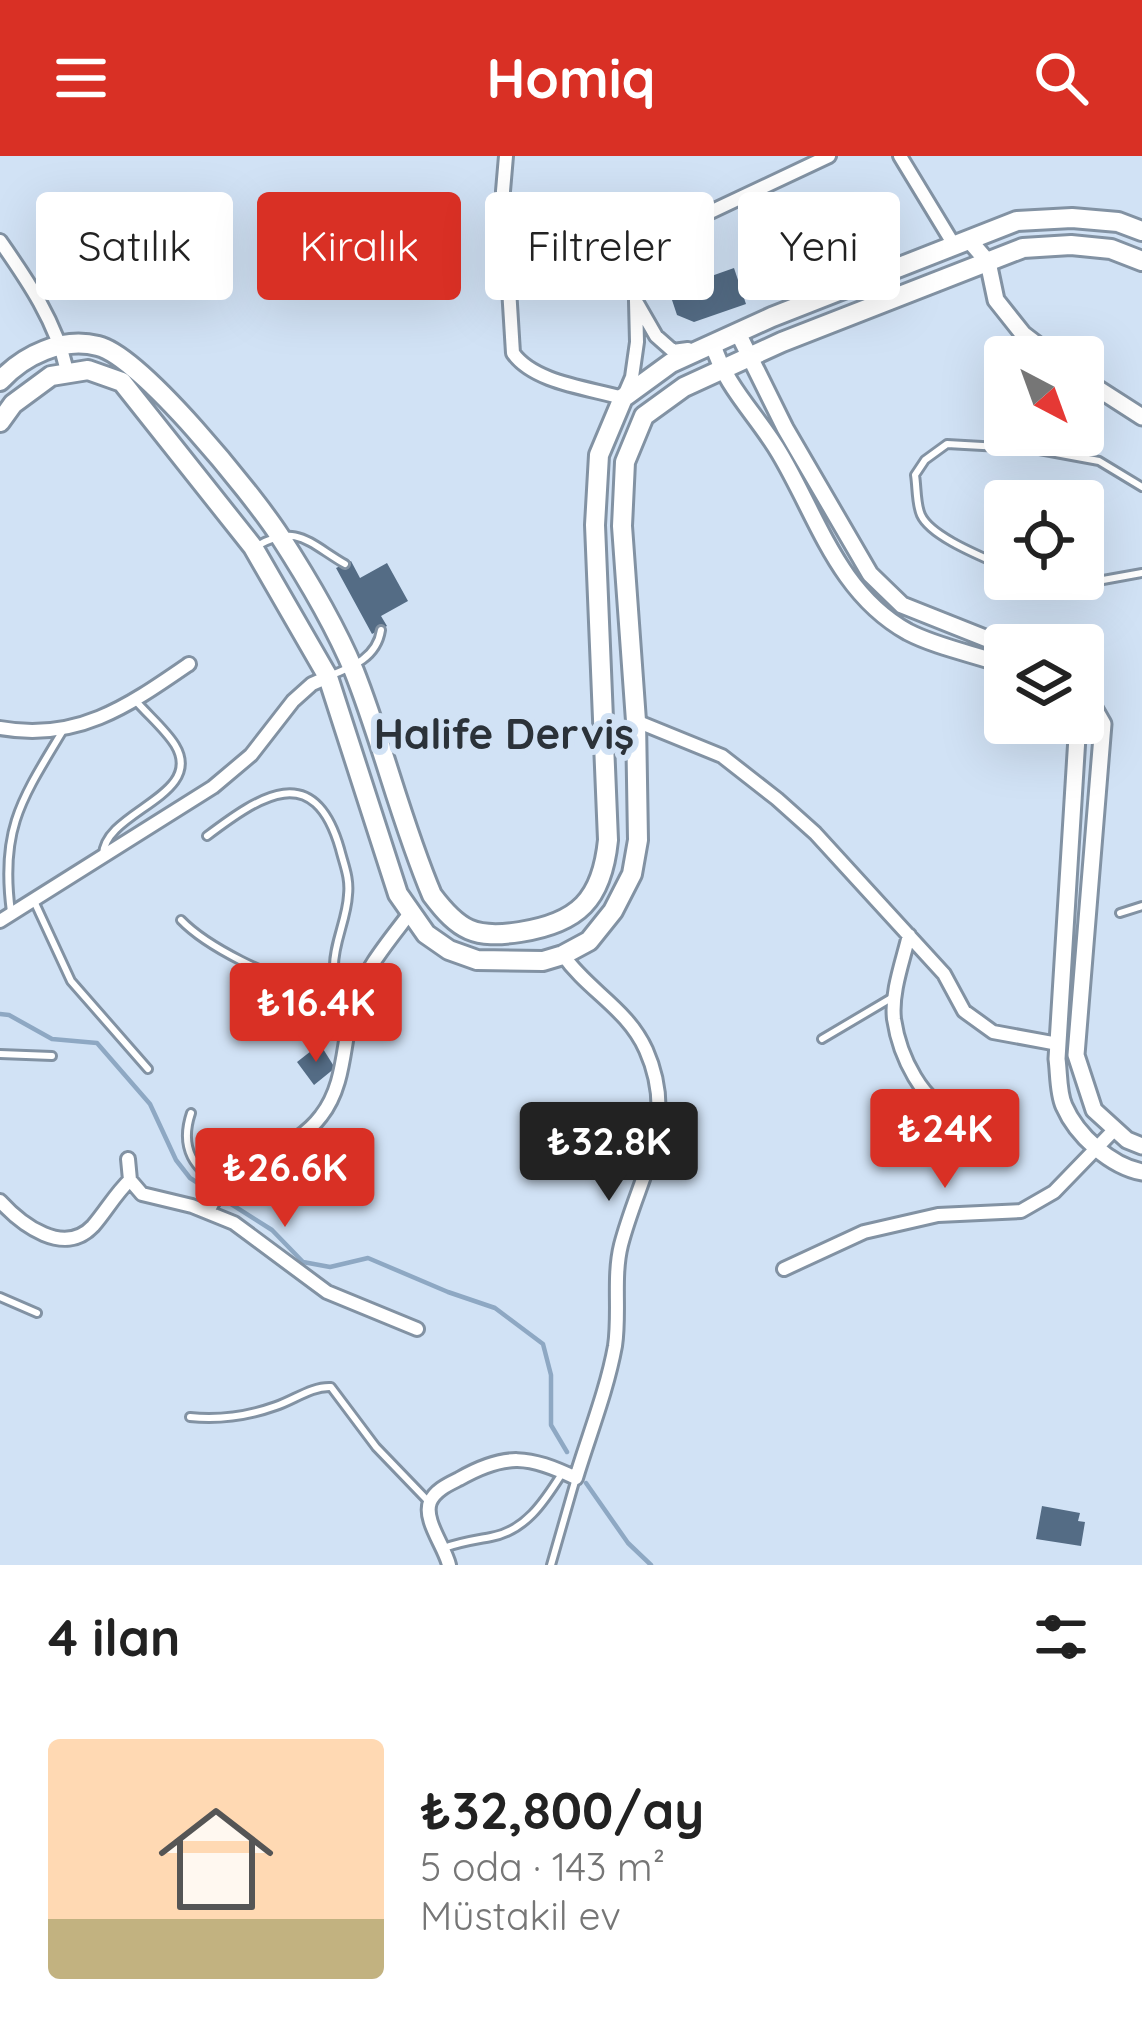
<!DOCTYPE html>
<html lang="tr">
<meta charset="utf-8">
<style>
:root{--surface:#fff;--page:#f6f6f6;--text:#222;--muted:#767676;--line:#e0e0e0;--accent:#d93025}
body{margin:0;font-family:Quicksand,sans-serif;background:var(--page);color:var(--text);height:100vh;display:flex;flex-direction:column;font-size:45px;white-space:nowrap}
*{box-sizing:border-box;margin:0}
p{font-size:39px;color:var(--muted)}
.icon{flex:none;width:66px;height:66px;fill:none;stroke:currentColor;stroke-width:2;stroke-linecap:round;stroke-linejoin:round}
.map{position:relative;height:1409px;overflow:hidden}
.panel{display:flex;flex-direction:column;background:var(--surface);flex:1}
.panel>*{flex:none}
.banner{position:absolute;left:36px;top:36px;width:1071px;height:108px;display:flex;gap:24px}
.needle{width:78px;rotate:139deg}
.tools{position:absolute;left:984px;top:180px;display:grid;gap:24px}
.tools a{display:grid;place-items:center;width:120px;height:120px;border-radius:12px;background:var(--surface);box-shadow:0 12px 48px #0002;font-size:60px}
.price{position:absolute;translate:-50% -102px;padding:0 27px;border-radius:12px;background:var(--accent);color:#fff;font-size:39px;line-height:78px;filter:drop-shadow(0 3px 6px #0008)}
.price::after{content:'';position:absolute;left:50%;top:72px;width:36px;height:27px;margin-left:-18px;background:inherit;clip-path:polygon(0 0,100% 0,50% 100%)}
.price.on{background:#222;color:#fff}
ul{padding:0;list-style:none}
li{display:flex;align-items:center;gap:36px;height:300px;padding:0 48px}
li+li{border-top:3px solid var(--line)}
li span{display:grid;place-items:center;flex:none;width:336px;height:240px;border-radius:12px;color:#555}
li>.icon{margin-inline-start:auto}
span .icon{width:144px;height:144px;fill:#fffc;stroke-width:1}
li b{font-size:51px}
h2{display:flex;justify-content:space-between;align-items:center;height:144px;padding:0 48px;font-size:51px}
.chip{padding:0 42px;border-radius:12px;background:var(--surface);box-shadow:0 12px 48px #0002;font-size:42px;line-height:108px}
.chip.on{background:var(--accent);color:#fff}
header{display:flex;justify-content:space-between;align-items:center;height:156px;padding:0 48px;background:var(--accent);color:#fff;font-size:54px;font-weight:800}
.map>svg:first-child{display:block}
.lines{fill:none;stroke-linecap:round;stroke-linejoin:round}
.stream{stroke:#8ea8c3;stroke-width:4.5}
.building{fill:#546c85}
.service-casing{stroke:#8292a3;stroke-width:12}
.minor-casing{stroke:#8292a3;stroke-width:18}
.tertiary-casing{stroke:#8292a3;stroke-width:21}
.primary-casing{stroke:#8292a3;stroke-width:24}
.service{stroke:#fff;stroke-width:6}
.minor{stroke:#fff;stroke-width:12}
.tertiary{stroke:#fff;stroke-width:15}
.primary{stroke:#fff;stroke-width:18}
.labels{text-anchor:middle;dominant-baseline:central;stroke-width:12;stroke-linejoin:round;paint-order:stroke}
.district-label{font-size:42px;font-weight:bold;fill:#2b3239;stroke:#d1e2f5}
</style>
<header><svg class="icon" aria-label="menu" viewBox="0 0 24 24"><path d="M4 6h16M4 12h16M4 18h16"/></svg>Homiq<svg class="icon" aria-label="search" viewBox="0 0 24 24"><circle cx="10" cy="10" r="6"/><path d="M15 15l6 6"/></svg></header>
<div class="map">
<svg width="1142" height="1409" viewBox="0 0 1142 1409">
<rect width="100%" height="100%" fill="#d1e2f5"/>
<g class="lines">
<path class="stream" d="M0,858l9,1 43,24 45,4 53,61 26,56 14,18 82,52 31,32 27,5 38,-9 80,34 47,16 48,36 8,31v50l16,27
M586,1327l42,60 23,22"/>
</g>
<path class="building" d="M734,112l12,36 -52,18 -17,-7 -8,-24z
M351,405l9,17 27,-15 21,38 -27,15 6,10 -15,8 -36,-66z
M320,888l15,24 -21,17 -17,-23z
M1042,1350l38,7 -2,8 7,1 -4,24 -45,-7z"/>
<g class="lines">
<defs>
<path id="service" d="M257,390c40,-23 52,-3 88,18
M1005,411c-22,-10 -74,-30 -84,-52 -5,-11 -4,-28 -6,-40l10,-15 22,-16 87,5 65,12 43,26
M1052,423l51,1 39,-7
M329,520c24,-9 48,-19 52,-46
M207,680c53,-40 107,-77 133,13 4,16 10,29 8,46 -1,24 -15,50 -14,73 1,15 11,21 22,29
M103,699c1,-44 103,-59 72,-110 -10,-16 -27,-30 -39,-44
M34,745l37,80 77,88
M11,756c-11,-82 10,-112 51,-180
M1120,757l22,-7
M181,764c24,25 93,62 127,63 9,0 20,-4 28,-6
M822,883l71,-42
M0,898l52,2
M191,957c-12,36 3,56 33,75
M0,1141l37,16
M190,1261c30,3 58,-1 86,-11 18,-6 36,-20 55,-19l45,60 51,53
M444,1392c16,-6 31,-8 47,-11 34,-6 53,-35 70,-62
M551,1409l25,-87"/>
<path id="minor" d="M506,0l-3,35 10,162c21,30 76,35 110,45l9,-21 5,-35 -1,-41 10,-41 24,-29 159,-75
M900,0l54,89
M0,85c28,40 56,81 67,130
M637,147l19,33 17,15 15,-2
M636,565l86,35 55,43 38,34 129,141 20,37 29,21 65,12
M0,572c77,14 128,-22 189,-64
M0,765l213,-134 38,-32 42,-54 19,-17 16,-7
M909,779c-6,26 -18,57 -15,84 5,34 28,89 66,94
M128,1003l2,21 12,14 50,12 42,17 93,69 90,37
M0,1045c22,24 64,56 93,25 13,-15 23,-33 37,-46
M208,1056c20,-49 83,-56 113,-96 26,-33 21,-78 34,-116 11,-33 34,-59 55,-87
M784,1113l80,-37 74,-17 83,-4 33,-19 61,-63
M449,1409c-4,-18 -26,-45 -19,-63 5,-12 19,-18 29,-23 47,-27 70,-23 117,-1 13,-43 31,-88 39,-132 5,-33 -2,-69 6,-101 18,-70 58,-121 25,-195 -19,-42 -58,-59 -83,-95"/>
<path id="tertiary" d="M969,84l19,22 8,38 27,34 30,23
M738,177l47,95 85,146 32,31 103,41
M713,188c12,43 45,72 67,110 38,64 58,139 128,178 29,15 66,22 97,33
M1083,223l59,38
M1083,533l20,35 -27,331 18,55 33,30 15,6
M1072,567l5,14 -20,322c2,14 1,34 7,47 13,30 47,60 78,66"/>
<path id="primary" d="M0,225c24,-26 62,-44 98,-35 43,10 155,149 181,189 26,40 57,93 75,136 29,73 47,151 78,224 27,36 43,44 88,37 58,-9 82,-32 88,-92l-13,-315 4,-70 24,-57 48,-35 101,-46 245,-96 55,-3 46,4 24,9
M0,266l13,-18 38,-28 37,-6 34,12 131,165 75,130 70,217 28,40 23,16 28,10 66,1 20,-6 26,-14 24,-30 19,-37 6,-34 -2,-119 -14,-195 3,-64 19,-46 40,-29 98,-45 241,-94 48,-3 40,4 31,12"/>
</defs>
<use href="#service" class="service-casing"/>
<use href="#minor" class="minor-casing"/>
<use href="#tertiary" class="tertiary-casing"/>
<use href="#primary" class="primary-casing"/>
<use href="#service" class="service"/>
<use href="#minor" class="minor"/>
<use href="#tertiary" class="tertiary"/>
<use href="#primary" class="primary"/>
</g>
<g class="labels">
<g class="district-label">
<text x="504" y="577">Halife Derviş</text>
</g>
</g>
</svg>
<div class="tools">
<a><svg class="needle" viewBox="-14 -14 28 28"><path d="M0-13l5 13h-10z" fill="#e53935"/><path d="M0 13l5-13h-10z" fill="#767676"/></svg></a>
<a><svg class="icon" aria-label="locate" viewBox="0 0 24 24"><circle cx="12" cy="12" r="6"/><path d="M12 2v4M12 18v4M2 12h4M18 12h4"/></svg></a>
<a><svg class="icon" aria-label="layers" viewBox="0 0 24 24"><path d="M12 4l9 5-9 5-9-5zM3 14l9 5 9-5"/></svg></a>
</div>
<b class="price" style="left:316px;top:909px">₺16.4K</b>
<b class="price" style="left:945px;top:1035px">₺24K</b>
<b class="price on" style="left:609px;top:1048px">₺32.8K</b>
<b class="price" style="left:285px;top:1074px">₺26.6K</b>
<div class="banner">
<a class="chip">Satılık</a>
<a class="chip on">Kiralık</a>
<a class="chip">Filtreler</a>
<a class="chip">Yeni</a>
</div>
</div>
<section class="panel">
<h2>4 ilan<svg class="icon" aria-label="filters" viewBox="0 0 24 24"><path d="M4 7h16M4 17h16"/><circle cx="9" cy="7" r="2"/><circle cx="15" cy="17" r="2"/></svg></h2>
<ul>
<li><span style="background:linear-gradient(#ffd9b3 75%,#c2b280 0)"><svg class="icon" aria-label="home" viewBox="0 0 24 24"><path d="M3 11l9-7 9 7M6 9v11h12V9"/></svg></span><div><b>₺32,800/ay</b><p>5 oda · 143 m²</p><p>Müstakil ev</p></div></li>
</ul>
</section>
